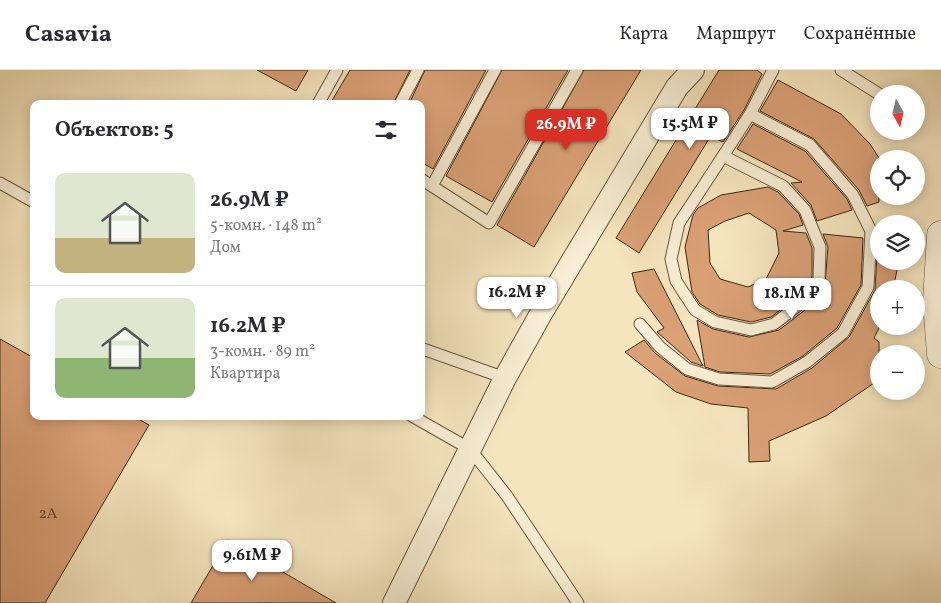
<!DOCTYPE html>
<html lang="ru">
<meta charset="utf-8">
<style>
:root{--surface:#fff;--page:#f7f7f7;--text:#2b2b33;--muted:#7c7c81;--line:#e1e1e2;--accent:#d93025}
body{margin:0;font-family:Vollkorn,serif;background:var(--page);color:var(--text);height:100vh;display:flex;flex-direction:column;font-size:19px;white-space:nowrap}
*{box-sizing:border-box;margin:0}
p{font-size:16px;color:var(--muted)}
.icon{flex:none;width:28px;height:28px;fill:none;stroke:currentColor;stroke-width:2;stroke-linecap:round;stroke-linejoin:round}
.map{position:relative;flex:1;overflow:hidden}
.drawer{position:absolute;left:30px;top:30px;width:395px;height:320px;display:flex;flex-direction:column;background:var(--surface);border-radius:10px;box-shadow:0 2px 12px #0003}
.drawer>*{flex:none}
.needle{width:32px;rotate:172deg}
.controls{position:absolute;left:870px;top:15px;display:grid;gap:10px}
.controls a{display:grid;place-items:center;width:55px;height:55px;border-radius:50%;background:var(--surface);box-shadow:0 2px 12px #0003;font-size:25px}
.price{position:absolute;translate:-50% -42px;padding:0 11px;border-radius:10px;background:#fff;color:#222;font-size:16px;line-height:32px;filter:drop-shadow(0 1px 2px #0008)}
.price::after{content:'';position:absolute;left:50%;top:30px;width:15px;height:11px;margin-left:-8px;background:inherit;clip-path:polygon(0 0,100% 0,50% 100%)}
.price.selected{background:var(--accent);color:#fff}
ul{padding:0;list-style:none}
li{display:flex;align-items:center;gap:15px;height:125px;padding:0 25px}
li+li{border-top:1px solid var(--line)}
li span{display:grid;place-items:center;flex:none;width:140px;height:100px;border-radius:10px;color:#555}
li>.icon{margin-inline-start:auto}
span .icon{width:60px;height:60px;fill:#fffc;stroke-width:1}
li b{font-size:21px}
h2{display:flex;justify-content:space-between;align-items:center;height:60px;padding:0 25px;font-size:21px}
header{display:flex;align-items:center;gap:30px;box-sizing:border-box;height:70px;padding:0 25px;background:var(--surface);border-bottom:1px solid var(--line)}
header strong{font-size:24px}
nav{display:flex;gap:28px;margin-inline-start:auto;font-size:18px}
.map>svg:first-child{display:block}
.building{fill:#daa076;stroke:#3c2612;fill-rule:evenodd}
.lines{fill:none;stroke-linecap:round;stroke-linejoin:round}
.service-casing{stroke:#6a563d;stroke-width:13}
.minor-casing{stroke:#6a563d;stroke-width:24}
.tertiary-casing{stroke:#6a563d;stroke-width:29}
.service{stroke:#f8eed5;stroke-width:11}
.minor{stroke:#f8eed5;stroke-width:22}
.tertiary{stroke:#f8eed5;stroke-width:28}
.labels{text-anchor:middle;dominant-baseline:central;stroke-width:4.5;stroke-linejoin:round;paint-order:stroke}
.number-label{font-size:15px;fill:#64442b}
</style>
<header>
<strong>Casavia</strong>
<nav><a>Карта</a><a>Маршрут</a><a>Сохранённые</a></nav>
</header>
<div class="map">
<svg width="941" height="533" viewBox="0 0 941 533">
<rect width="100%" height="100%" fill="#f5e5be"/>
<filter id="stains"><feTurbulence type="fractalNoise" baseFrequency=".004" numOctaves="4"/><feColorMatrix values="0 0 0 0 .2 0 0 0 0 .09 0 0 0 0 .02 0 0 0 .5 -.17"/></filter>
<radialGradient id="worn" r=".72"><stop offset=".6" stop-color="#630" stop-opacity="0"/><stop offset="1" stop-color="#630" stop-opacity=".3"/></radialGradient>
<path class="building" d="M257,0h51l-12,21z
M350,0h60l-17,34h-63z
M425,0h61l-53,99 -12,-7v-58h-12z
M502,0h66l-76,132 -46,-26z
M584,0h57l-107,177 -37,-22z
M719,0h38l5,4 -18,36 -21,32 -10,-5 2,-8 -76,124 -23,-15z
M778,10l63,34 29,30 9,14v44l-12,4 -8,-16 -45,-51 -54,-28z
M753,54l52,27 42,48 5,11 -35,11 -6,-16 -20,-22 11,-1 -65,-33z
M768,117l10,5 21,22 4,11 -20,6 23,2 6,15v29l-17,22 -24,18 -20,5 -33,-7 -18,-11 -8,-12 -7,-45 8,-32 5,-7 23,-13zM749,143l27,17 3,23 -13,26 -18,8 -28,-8 -10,-16 -2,-33 17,-9z
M823,164l40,4 -2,47 -24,43 -34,28 -33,18 -50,-2 -15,-5 -8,-47 16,9 36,8 30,-7 26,-20 20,-26 3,-37z
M878,169l1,22h20l-6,28h-14v39l-5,10 5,4v34l-5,7 -48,33 -57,25 1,20 -21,1 -1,-54 -37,-4 -35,-12 -51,-40 19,-12 11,13 30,23 33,10 58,3 36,-21 37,-31 26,-47z
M654,199l49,97 -12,-4 -34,-30 7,-4 -27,-36 -5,-19z
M0,269l34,19v58h99l16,9 -104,178h-45z
M228,470l108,63h-145z"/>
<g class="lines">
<defs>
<path id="service" d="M841,0l38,24
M318,34l19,-34
M400,34l18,-34
M723,86l60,30 22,24 15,37 -1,33 -19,24 -26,20 -23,6 -36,-8 -20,-12 -19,-29 -5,-22 8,-36 44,-67 27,-42 23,-44
M421,109l68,44 88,-153
M0,113l34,19
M432,116l63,-116
M640,254l20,23 27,22 32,10 53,3 35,-20 36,-29 25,-46 3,-56 -18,-36 -43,-50 -60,-31
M423,279l82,29
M412,346l58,33 37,47 71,107"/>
<path id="minor" d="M394,533l111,-225 38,-68 134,-223 16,-17"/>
<path id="tertiary" d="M941,165l-4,67 4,52"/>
</defs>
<use href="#service" class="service-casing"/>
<use href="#minor" class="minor-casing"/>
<use href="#tertiary" class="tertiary-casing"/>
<use href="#service" class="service"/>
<use href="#minor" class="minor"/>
<use href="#tertiary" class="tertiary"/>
</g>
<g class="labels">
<g class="number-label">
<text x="48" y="444">2А</text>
</g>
</g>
<rect width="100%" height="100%" filter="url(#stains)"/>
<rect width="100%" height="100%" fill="url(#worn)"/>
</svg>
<div class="controls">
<a><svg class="needle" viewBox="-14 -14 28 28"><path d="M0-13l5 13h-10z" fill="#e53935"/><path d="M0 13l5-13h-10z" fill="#7c7c81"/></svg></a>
<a><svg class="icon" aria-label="locate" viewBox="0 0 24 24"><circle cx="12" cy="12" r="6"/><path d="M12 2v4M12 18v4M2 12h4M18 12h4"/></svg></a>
<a><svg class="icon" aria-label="layers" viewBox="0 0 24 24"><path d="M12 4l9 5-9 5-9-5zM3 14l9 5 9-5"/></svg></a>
<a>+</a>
<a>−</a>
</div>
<b class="price" style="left:690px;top:80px">15.5M ₽</b>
<b class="price selected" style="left:566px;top:81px">26.9M ₽</b>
<b class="price" style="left:517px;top:249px">16.2M ₽</b>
<b class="price" style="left:792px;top:250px">18.1M ₽</b>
<b class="price" style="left:252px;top:512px">9.61M ₽</b>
<section class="drawer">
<h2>Объектов: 5<svg class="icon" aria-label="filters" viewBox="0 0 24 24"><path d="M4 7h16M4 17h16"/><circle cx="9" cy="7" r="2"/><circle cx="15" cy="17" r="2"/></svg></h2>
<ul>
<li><span style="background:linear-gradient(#dfe7d0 65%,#c2b280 0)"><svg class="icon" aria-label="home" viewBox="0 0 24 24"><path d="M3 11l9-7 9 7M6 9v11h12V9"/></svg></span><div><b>26.9M ₽</b><p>5-комн. · 148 m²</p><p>Дом</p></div></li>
<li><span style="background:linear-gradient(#dfe7d0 60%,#8fb573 0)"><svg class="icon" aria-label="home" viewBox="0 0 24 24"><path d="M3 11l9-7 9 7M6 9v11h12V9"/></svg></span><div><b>16.2M ₽</b><p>3-комн. · 89 m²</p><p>Квартира</p></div></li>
</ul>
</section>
</div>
